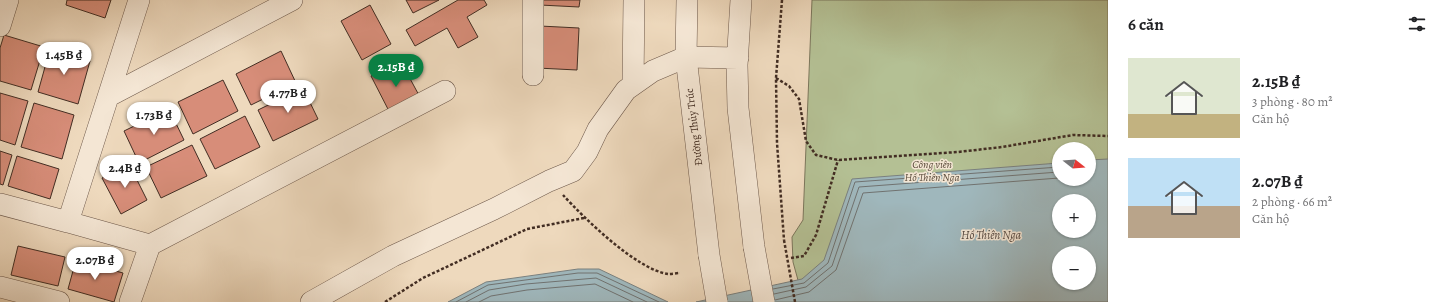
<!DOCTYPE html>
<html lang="vi">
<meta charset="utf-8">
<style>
:root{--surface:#fff;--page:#f2f2f2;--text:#202124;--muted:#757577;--accent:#0b8043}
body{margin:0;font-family:Alegreya,serif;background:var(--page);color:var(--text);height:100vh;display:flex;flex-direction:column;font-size:15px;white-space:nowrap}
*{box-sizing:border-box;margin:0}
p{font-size:13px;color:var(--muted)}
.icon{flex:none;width:22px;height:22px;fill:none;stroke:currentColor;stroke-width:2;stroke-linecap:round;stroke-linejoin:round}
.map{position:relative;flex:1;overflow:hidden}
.details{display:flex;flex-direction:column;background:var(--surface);width:340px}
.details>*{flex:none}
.needle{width:26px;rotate:107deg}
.fabs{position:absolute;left:1052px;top:142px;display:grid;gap:8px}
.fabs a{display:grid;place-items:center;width:44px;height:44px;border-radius:50%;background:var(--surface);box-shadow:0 1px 3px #0004;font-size:20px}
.price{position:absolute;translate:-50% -34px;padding:0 9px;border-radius:14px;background:#fff;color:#222;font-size:13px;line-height:26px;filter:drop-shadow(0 1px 2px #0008)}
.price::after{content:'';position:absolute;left:50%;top:24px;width:12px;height:9px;margin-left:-6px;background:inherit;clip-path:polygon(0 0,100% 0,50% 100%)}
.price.selected{background:var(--accent);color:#fff}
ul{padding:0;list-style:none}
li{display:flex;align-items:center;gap:12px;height:100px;padding:0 20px}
li span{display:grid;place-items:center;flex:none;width:112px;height:80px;border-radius:0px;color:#555}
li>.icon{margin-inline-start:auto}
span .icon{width:48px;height:48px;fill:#fffc;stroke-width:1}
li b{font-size:17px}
h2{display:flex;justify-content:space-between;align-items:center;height:48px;padding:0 20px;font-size:17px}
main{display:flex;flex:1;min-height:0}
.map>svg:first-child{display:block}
.green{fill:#b4c094;stroke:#7b765c;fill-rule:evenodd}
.water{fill:#9fb7bc;stroke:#7a807f;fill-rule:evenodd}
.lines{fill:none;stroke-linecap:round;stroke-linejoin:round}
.shore{stroke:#707270;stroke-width:1}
.building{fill:#d78d79;stroke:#422d23}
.street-casing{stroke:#6d584a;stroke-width:22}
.path{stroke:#422d23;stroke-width:2.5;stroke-dasharray:3 2;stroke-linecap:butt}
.street{stroke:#f4e6d4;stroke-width:21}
.street-bridge-casing{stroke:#6d584a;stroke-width:22;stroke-linecap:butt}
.path-bridge{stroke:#422d23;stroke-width:2.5;stroke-dasharray:3 2;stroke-linecap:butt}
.street-bridge{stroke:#f4e6d4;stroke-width:21}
.labels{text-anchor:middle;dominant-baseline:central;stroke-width:3;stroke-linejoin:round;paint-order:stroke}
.street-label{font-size:11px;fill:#422d23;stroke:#f4e6d4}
.park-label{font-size:11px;font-style:italic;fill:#594a3a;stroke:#f4e6d4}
.water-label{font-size:12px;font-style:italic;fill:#554942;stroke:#f4e6d4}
</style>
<main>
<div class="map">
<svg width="1108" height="302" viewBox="0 0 1108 302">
<rect width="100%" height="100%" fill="#eed9bd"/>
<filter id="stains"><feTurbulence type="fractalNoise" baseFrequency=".005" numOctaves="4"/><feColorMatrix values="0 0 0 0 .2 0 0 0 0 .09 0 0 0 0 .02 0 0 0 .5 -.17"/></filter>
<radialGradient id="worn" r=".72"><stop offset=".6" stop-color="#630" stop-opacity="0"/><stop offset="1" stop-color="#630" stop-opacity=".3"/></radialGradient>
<path class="green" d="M812,0h296v302h-304l-11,-40 -1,-25 11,-17zM1059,149h30v30h-30zM1059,201h30v30h-30zM1059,253h30v30h-30z"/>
<path class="water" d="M1108,159v143h-412l106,-23 22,-19 28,-81 207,-16v16h30v-19zM1059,201h30v30h-30zM1059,253h30v30h-30z
M578,269h21l69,33h-220l38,-20z"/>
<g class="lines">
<path class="shore" d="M773,289l31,-6 24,-20 27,-81 204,-15
M774,294l32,-7 26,-21 27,-79 200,-15
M775,300l34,-8 27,-22 27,-77 196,-15
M456,302l32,-17 90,-12h19l62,29
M466,302l23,-12 37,-6 70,-6 51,24
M479,302l12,-6 36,-6 68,-6 38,18"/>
</g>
<path class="building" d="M67,0h44l-6,18 -39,-13z
M406,0h33l-26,13z
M458,0h26l3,5 -20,12 11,20 -20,11 -11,-20 -32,18 -9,-16z
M541,0h39l-1,7 -39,-2z
M370,5l21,39 -29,16 -21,-39z
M540,26l39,2 -2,42 -40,-2z
M4,35l40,12 -13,43 -31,-9v-33z
M50,49l40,12 -12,43 -40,-12z
M281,51l15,32 -45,22 -15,-31z
M400,60l21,39 -30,16 -20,-39z
M223,80l15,31 -45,23 -15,-32z
M303,88l15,31 -45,22 -15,-31z
M0,93l28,8 -13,44 -15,-5z
M34,103l40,12 -12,44 -41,-12z
M169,109l15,31 -45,23 -15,-32z
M245,116l15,31 -45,22 -15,-30z
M192,145l15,31 -46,22 -15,-31z
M0,151l12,4 -9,30 -3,-1z
M17,156l42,13 -9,30 -42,-13z
M129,164l18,36 -26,14 -19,-36z
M18,246l47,11 -7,29 -47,-11z
M76,260l47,13 -9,29 -46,-13z"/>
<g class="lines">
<defs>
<path id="street" d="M533,0v75
M687,0l-1,57 23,198
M741,0l-4,65 1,43 16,139
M0,26l8,-26
M633,85l1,-85
M109,96l183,-96
M0,204l68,18 71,-222
M68,222l82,23
M0,287l59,15
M130,302l20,-57 295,-154
M311,302l82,-46 101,-47 55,-28 24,-10 14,-19 11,-23 28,-39 27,-19 33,-14 52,1"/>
</defs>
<use href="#street" class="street-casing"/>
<path class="path" d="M782,0l-6,78 1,65 7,97
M776,78l13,8 10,13 7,42 10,14 22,5 120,-8 44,-5 71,-12 35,1
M563,195c22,24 73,74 105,79 4,0 9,-1 12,-1
M791,258l13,-2 12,-21 22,-75
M385,302l38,-24 104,-49 57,-11"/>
<use href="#street" class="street"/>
<defs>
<path id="street-bridge" d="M754,247l10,55
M709,255l8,47"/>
</defs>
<use href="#street-bridge" class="street-bridge-casing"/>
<path class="path-bridge" d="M784,240l11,62"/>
<use href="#street-bridge" class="street-bridge"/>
</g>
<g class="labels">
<g class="street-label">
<text transform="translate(694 127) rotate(-97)">Đường Thủy Trúc</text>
</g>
<g class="park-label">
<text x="932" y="164">Công viên<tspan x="932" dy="13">Hồ Thiên Nga</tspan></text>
</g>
<g class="water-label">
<text x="991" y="235">Hồ Thiên Nga</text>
</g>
</g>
<rect width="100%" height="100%" filter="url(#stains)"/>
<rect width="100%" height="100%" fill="url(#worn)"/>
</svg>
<div class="fabs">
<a><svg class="needle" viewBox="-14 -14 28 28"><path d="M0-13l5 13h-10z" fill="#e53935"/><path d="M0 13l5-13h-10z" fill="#757577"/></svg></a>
<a>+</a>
<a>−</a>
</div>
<b class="price" style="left:64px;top:76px">1.45B ₫</b>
<b class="price selected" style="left:396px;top:88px">2.15B ₫</b>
<b class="price" style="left:288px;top:114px">4.77B ₫</b>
<b class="price" style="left:154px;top:136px">1.73B ₫</b>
<b class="price" style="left:125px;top:189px">2.4B ₫</b>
<b class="price" style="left:95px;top:281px">2.07B ₫</b>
</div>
<section class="details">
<h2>6 căn<svg class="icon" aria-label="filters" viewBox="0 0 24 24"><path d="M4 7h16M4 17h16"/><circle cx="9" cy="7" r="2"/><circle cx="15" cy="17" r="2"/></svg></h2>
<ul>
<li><span style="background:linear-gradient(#dfe7d0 70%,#c2b280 0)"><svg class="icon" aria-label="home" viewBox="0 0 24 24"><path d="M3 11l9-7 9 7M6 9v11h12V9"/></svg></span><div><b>2.15B ₫</b><p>3 phòng · 80 m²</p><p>Căn hộ</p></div></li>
<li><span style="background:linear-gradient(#bfe0f5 60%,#b9a48a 0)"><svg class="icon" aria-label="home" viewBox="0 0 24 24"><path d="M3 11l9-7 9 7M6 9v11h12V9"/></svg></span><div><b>2.07B ₫</b><p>2 phòng · 66 m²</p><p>Căn hộ</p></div></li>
</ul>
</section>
</main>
